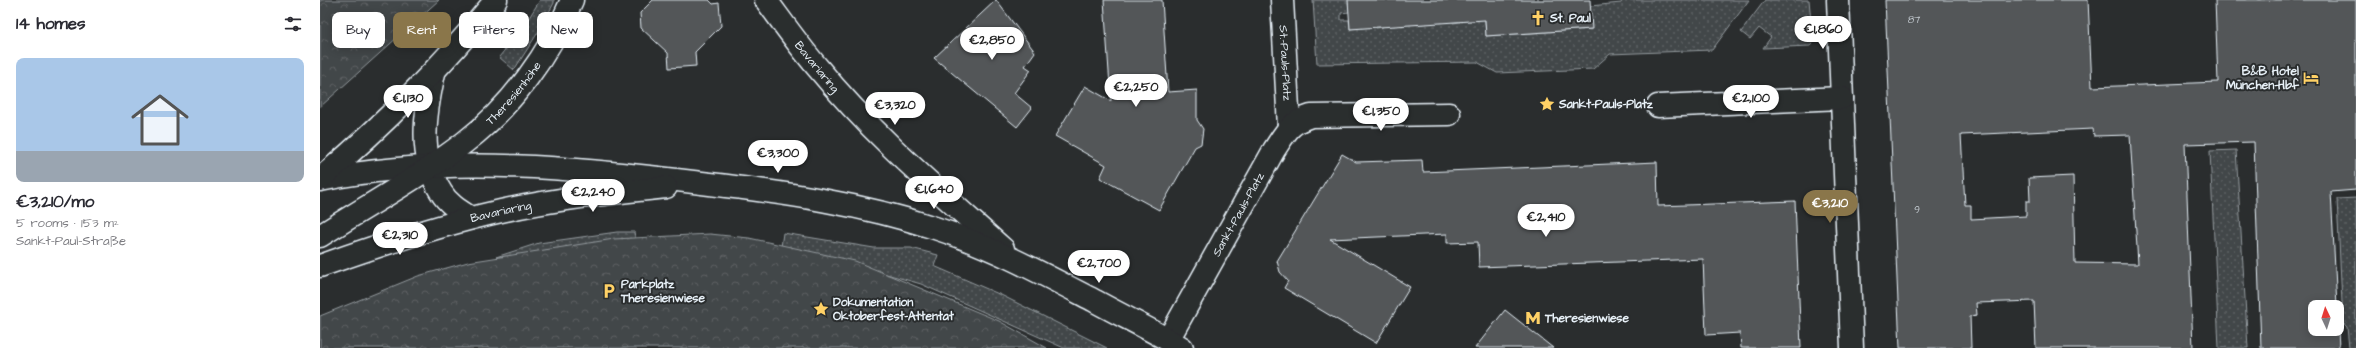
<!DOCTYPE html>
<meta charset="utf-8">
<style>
:root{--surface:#fff;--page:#f7f7f7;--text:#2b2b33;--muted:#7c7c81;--line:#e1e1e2;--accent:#8a764a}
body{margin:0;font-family:"Architects Daughter",sans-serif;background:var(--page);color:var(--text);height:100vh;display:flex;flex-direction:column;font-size:15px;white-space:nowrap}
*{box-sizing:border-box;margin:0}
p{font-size:13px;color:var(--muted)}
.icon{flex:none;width:22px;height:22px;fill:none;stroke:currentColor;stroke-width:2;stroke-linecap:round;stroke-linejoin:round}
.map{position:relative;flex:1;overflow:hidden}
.details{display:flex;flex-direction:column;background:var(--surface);width:320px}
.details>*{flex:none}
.banner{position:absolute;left:12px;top:12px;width:380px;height:36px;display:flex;gap:8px}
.needle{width:26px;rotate:356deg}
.buttons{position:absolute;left:1988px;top:300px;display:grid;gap:8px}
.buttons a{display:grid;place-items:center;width:36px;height:36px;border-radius:8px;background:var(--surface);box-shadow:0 2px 10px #0003;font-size:20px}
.price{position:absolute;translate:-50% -34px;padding:0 9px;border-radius:14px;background:#fff;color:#222;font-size:13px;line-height:26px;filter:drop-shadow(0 1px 2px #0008)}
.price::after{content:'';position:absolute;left:50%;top:24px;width:12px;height:9px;margin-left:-6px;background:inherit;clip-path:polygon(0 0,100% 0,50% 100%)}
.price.active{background:var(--accent);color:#fff}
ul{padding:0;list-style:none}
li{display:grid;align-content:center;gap:8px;height:212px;padding:0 16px}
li+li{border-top:1px solid var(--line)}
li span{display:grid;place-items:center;height:124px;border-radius:8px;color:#555}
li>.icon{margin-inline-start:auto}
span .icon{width:72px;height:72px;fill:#fffc;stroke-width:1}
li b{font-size:17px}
h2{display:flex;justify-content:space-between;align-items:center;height:48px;padding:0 16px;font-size:17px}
.tag{padding:0 14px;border-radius:8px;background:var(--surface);box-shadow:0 2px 10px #0003;font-size:14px;line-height:36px}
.tag.active{background:var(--accent);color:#fff}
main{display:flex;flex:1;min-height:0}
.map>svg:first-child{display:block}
.grass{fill:url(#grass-dots);stroke:#959ca0}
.park{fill:url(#park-crowns);stroke:#959ca0}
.building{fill:#535759;stroke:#e8f1f8;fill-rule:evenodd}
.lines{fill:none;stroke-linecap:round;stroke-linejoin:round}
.pedestrian-casing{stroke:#e8f1f8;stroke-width:25}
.minor-casing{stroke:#e8f1f8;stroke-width:25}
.tertiary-casing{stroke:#e8f1f8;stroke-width:25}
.secondary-casing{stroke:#e8f1f8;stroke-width:25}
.pedestrian{stroke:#2a2d2e;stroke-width:22}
.minor{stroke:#2a2d2e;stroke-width:22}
.tertiary{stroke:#2a2d2e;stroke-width:22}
.secondary{stroke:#2a2d2e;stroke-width:22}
.labels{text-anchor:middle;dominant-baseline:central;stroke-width:4;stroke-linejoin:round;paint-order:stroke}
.number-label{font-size:10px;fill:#c3cad0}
.poi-label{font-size:12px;font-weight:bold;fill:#e8f1f8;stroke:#2a2d2e;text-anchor:start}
.street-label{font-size:12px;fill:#e8f1f8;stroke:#2a2d2e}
</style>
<main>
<section class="details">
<h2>14 homes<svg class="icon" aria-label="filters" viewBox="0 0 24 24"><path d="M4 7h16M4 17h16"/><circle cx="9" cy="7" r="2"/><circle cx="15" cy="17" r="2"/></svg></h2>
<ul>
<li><span style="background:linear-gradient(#a9c7e8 75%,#9aa5b1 0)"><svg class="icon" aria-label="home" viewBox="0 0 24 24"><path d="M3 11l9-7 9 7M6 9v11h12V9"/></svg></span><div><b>€3,210/mo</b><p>5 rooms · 153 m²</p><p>Sankt-Paul-Straße</p></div></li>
</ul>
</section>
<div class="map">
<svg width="2036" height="348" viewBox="0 0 2036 348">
<defs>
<pattern id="grass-dots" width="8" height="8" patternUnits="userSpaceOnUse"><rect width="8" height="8" fill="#424648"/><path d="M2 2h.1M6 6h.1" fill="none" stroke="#5d6163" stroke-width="1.8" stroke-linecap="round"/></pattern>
<pattern id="park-crowns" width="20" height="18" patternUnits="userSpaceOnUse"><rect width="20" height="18" fill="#424648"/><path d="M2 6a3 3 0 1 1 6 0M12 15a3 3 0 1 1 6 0" fill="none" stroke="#5d6163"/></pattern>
</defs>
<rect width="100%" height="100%" fill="#2a2d2e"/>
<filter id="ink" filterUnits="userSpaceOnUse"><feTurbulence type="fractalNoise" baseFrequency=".025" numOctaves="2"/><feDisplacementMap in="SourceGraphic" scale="8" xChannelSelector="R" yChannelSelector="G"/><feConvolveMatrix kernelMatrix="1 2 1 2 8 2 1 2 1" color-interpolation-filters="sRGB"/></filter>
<g filter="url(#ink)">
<path class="grass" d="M220,0h14v3l-17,31 -23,36 -15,-13 23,-28z
M993,0h35l1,12 -8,1v7h8l1,9 25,-3 1,2 7,-1 -1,-8 39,-3 1,8 31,-9v8l7,-1 -1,-8 25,-2 2,24 105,-7 -1,-23 31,-3 2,-3h126l-37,50 -102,4 -17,15 -96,4 -20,-11 -160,2z
M1445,0h44l4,43 -3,3 -47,2 8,-11 -12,-9 -9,11 -9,-7z
M1916,150l12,198h-29l-9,-197z
M2036,198v150h-7l-2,-21 -4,-4 -6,-124z
M297,232h17l3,14 -141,11 43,-14z
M463,233l91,15h37l27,7 -4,11 67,29 106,53h-43l-143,-64 -52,-15 -89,-15z"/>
<path class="park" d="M0,0h119l-119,107z
M390,234l39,4 106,23 144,60 48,27h-727v-32l98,-40 50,-14 146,-23z"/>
<path class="building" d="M333,0h56l4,4 6,-1 2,23 -26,26 1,14 -27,2 -1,-15 -27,-25 -1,-15z
M676,0l39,52 -10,14 6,4 -17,23 18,15 -15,19 -83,-69z
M784,0h58l6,92 29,-2v30l6,9 -2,15 -6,3 -36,63 -59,-32 6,-13 -51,-29 30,-50 26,15z
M1028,0h242l2,29 -106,7 -1,-16 -135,9z
M1565,0h203l4,87 126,-5 -3,-82h141v190l-25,2 6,115h-22v22h22v-19l2,38h-78l-7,-206 -69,2 8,204h-157l-2,-47 -58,2 1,12 -7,1 1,32h-71zM1773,129l1,7 36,-1 8,129 -63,-1 -2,-87 -44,2 1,23h-4v15l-55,3v-14h-6l-4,-70z
M1022,154l14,8 66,-2 1,12 234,-10 1,44 137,-5 6,147h-60l-1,-15 -34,2 -3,-76 -224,8 -1,-25 -31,1v-9l-117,5 80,48 -34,56 -92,-55 4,-7 -8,-9 -3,-11z
M1185,310l48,38h-78z"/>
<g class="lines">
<defs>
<g id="pedestrian">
<path id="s1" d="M962,0l7,127"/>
</g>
<g id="minor">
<path d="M1518,0l14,348"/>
<path d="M1338,106l184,-8"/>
<path id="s2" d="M848,340l106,-190c12,-18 15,-27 37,-34l138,-2"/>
</g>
<g id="tertiary">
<path id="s3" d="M446,0c17,23 33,46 52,68 55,67 121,123 185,181"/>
<path d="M114,73c-9,40 -16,83 7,119 7,12 19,19 30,26"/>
<path d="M0,180c129,-26 261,-12 390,4 77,9 152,20 225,44 56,18 108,46 160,73 29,16 59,30 87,47"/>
<path id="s4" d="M0,266c59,-21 119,-41 181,-55 54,-12 110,-18 165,-24"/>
</g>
<g id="secondary">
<path d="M0,179c67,-57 120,-111 176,-179"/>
<path id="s5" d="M0,236c48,-31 100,-59 145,-94 46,-35 85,-89 107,-142"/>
</g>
</defs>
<use href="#pedestrian" class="pedestrian-casing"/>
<use href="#minor" class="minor-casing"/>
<use href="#tertiary" class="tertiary-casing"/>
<use href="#secondary" class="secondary-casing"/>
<use href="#pedestrian" class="pedestrian"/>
<use href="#minor" class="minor"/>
<use href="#tertiary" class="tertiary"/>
<use href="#secondary" class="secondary"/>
</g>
</g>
<defs>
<symbol id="church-bare" viewBox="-9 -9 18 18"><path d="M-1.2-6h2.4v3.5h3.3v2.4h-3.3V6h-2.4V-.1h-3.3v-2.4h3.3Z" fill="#ffd166" stroke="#2a2d2e" stroke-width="2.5" paint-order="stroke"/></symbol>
<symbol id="hotel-bare" viewBox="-9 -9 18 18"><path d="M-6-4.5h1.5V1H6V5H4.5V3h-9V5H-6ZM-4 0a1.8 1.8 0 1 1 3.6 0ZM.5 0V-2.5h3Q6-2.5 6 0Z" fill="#ffd166" stroke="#2a2d2e" stroke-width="2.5" paint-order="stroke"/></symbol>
<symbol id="sight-bare" viewBox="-9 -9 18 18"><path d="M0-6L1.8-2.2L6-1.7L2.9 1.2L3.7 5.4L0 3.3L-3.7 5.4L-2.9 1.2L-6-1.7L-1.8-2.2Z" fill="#ffd166" stroke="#2a2d2e" stroke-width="2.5" paint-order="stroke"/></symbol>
<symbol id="parking-bare" viewBox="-9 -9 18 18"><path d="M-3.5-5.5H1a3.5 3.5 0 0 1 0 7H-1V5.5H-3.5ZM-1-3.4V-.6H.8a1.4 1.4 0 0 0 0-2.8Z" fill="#ffd166" stroke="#2a2d2e" stroke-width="2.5" paint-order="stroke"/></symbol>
<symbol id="metro-bare" viewBox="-9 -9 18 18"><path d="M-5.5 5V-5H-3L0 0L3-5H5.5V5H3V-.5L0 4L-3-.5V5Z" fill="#ffd166" stroke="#2a2d2e" stroke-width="2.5" paint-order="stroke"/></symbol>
</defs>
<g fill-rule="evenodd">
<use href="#church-bare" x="1207" y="7" width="22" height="22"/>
<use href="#hotel-bare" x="1980" y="67" width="22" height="22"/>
<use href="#sight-bare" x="1216" y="93" width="22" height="22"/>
<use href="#parking-bare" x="278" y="280" width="22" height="22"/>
<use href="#sight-bare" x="490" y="298" width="22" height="22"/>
<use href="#metro-bare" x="1202" y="307" width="22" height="22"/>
</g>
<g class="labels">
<g class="number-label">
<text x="1594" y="20">87</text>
<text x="1597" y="210">9</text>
</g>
<g class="poi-label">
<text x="1230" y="18">St. Paul</text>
<text x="1979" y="71" text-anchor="end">B&amp;B Hotel<tspan x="1979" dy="14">München-Hbf</tspan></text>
<text x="1239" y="104">Sankt-Pauls-Platz</text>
<text x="301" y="284">Parkplatz<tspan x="301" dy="14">Theresienwiese</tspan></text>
<text x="513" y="302">Dokumentation<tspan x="513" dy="14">Oktoberfest-Attentat</tspan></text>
<text x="1225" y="318">Theresienwiese</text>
</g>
<g class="street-label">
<text stroke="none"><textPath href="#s1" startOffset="63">St.-Pauls-Platz</textPath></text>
<text stroke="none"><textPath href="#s3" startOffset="84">Bavariaring</textPath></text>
<text stroke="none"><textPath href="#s5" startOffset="242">Theresienhöhe</textPath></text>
<text stroke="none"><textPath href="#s4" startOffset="189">Bavariaring</textPath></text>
<text stroke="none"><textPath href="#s2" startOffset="144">Sankt-Pauls-Platz</textPath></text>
</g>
</g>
</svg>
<div class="buttons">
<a><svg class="needle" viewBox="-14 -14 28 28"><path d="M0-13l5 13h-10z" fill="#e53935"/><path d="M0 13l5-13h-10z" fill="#7c7c81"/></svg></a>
</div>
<b class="price" style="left:1503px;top:50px">€1,860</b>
<b class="price" style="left:672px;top:61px">€2,850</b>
<b class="price" style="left:816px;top:108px">€2,250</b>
<b class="price" style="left:88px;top:119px">€1,130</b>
<b class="price" style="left:1431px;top:119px">€2,100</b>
<b class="price" style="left:575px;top:126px">€3,320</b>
<b class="price" style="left:1061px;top:132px">€1,350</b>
<b class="price" style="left:458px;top:174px">€3,300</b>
<b class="price" style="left:614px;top:210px">€1,640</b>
<b class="price" style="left:273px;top:213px">€2,240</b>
<b class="price active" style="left:1510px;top:224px">€3,210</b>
<b class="price" style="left:1226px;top:238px">€2,410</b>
<b class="price" style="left:80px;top:256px">€2,310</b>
<b class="price" style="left:779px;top:284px">€2,700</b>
<div class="banner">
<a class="tag">Buy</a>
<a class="tag active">Rent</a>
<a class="tag">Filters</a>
<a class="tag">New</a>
</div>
</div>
</main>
